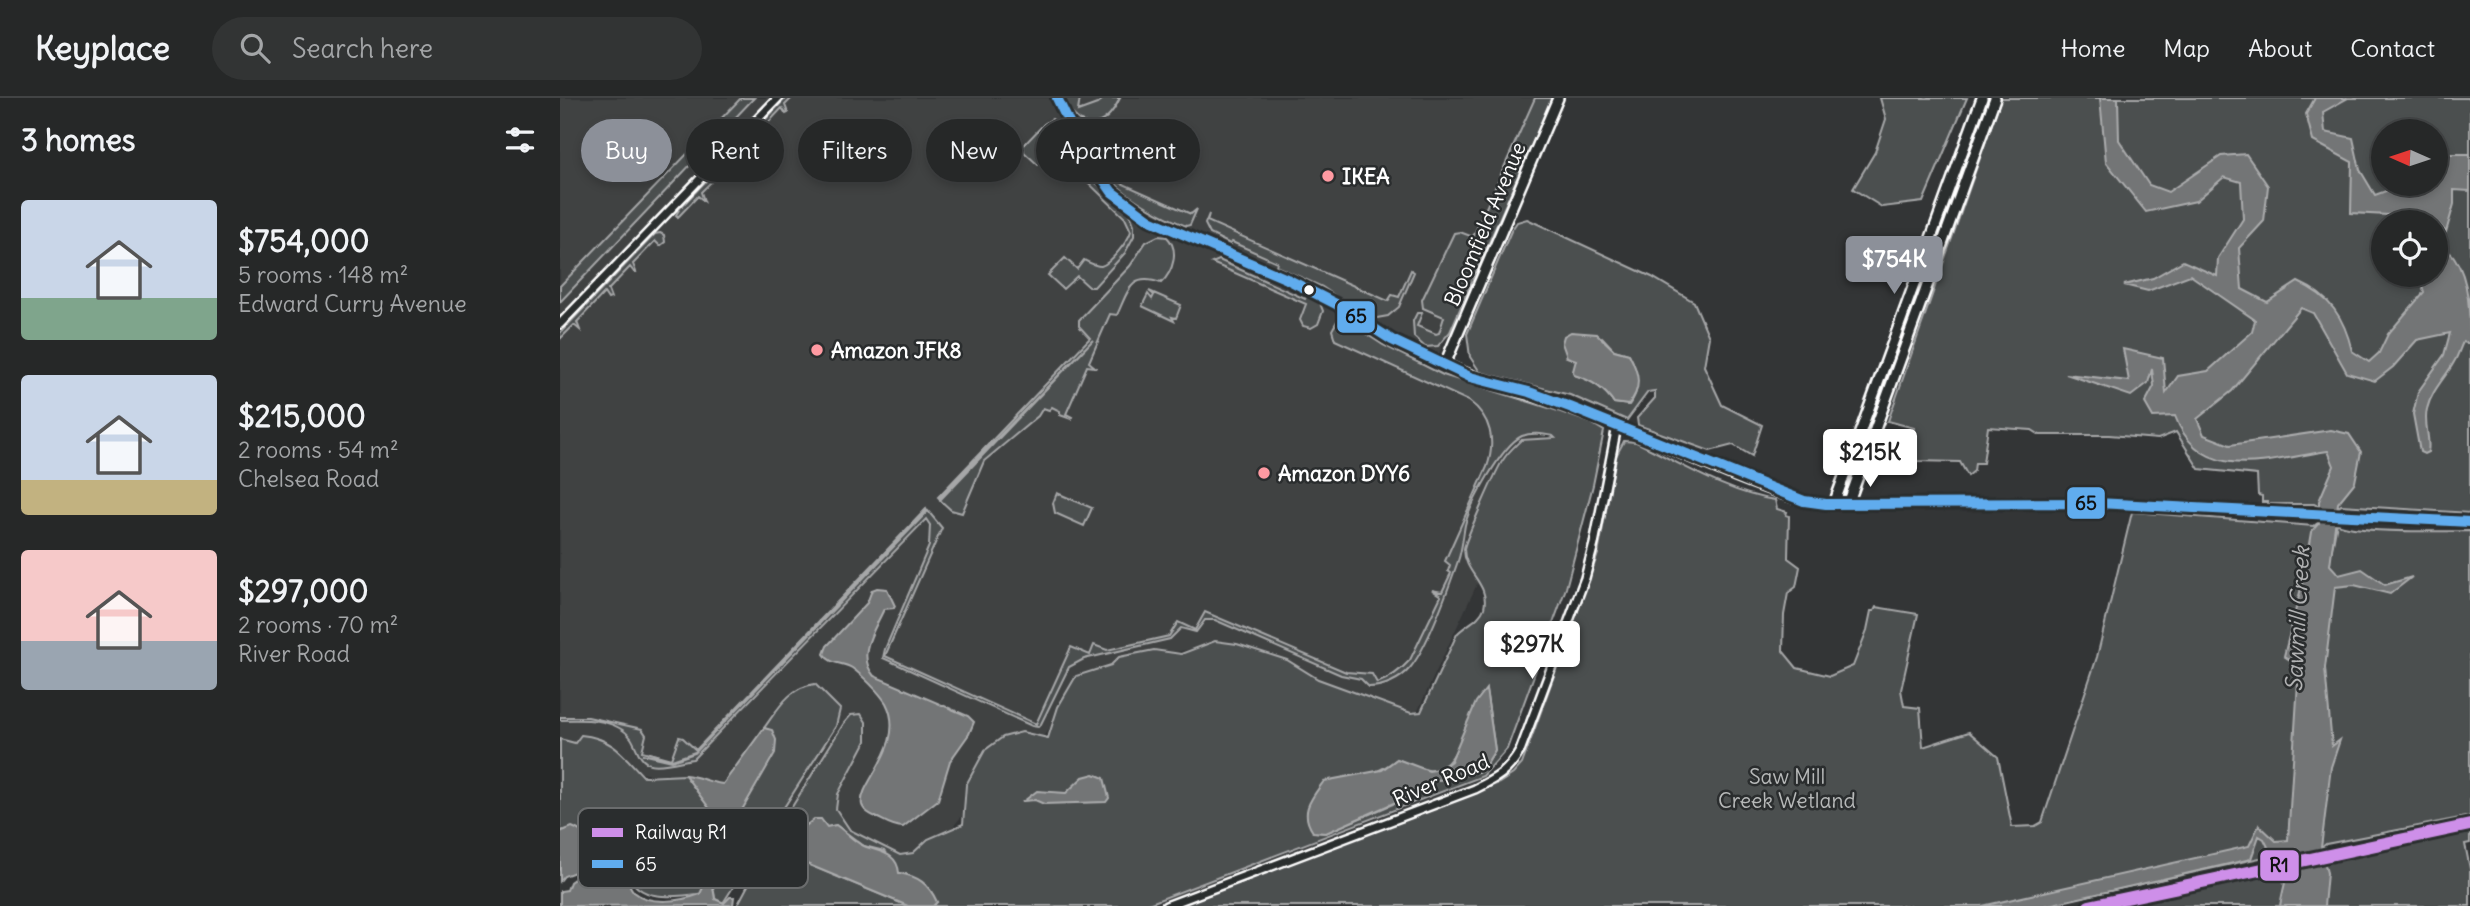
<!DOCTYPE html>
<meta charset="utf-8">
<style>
:root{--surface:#262828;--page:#323434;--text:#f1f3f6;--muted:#a4a6a8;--line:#424445;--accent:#8c9099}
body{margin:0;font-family:Delius,sans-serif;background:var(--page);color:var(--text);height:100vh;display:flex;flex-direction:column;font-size:26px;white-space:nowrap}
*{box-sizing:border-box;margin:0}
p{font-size:23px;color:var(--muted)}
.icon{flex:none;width:38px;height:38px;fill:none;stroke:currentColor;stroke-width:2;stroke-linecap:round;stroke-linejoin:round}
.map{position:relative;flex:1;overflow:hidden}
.sheet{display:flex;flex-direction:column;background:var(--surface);width:560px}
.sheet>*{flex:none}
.guide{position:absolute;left:21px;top:21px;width:665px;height:63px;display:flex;gap:14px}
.needle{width:46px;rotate:273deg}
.fabs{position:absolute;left:1811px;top:21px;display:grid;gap:14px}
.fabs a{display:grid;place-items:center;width:77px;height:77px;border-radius:50%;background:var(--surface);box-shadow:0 4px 10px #0003,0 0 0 2px var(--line);font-size:35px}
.price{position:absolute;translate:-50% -60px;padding:0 16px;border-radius:7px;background:#fff;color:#222;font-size:23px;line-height:46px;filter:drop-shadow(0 2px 4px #0008)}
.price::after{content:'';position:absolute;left:50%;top:42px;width:21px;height:16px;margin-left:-10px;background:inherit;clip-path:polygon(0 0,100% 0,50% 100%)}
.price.selected{background:var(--accent);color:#fff}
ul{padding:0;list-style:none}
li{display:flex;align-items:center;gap:21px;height:175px;padding:0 21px}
li span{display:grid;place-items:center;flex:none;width:196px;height:140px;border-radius:7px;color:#555}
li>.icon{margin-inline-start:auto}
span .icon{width:84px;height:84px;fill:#fffc;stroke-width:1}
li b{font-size:30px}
h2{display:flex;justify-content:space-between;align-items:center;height:84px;padding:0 21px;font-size:30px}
.chip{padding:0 24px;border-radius:32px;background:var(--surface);box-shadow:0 4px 10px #0003,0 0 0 2px var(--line);font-size:24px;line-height:63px}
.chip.selected{background:var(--accent);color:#fff}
header{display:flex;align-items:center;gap:42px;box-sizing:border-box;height:98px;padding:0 35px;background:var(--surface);border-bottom:2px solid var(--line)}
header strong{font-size:33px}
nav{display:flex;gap:38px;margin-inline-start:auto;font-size:24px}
.search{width:490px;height:63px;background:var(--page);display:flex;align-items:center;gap:18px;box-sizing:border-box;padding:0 24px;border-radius:38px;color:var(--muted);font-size:26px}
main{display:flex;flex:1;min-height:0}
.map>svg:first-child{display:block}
.built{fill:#404243}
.green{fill:#4c4f50;stroke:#a6a7a8;stroke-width:2;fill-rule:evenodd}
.water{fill:#737576;stroke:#abacad;stroke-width:2}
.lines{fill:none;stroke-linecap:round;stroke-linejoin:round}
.minor-casing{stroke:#fff;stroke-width:12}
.tertiary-casing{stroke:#fff;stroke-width:14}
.minor{stroke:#2a2d2e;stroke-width:7}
.tertiary{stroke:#2a2d2e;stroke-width:9}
.bus-1-casing{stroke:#2a2d2e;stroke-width:16}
.bus-1{stroke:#60acee;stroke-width:10}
.rail-1-casing{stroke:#2a2d2e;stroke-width:18}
.rail-1{stroke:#ce8fe9;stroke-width:12}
.poi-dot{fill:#ff9aa2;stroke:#2a2d2e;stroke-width:2.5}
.bus-dot{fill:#fff;stroke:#2a2d2e;stroke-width:2.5}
.labels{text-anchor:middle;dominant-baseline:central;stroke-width:5;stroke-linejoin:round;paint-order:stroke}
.poi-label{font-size:21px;font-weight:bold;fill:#fff;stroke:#2a2d2e;text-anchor:start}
.street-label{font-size:21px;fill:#fff;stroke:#2a2d2e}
.park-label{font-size:21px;fill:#b7b9b9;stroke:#2a2d2e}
.water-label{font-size:23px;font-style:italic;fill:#b2b3b4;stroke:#2a2d2e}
.key{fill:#2a2d2e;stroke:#6a6c6d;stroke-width:2}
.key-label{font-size:19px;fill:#fff}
.line-badge{stroke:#2a2d2e;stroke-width:2.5}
.pale-badge-label{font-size:19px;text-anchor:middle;font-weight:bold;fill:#111}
</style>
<header>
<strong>Keyplace</strong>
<div class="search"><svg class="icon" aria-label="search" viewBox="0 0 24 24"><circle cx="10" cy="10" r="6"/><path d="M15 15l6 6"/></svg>Search here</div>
<nav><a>Home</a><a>Map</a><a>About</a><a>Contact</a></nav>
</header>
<main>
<section class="sheet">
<h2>3 homes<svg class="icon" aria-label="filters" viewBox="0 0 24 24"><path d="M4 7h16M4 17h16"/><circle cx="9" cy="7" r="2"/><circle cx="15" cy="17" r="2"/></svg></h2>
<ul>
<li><span style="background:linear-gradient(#c9d6e8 70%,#7fa58c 0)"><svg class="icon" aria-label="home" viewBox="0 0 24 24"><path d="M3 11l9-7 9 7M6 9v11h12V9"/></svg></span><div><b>$754,000</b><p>5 rooms · 148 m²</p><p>Edward Curry Avenue</p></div></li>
<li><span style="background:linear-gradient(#c9d6e8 75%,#c2b280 0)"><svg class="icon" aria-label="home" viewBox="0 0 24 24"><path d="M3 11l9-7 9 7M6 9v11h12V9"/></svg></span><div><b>$215,000</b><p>2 rooms · 54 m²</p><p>Chelsea Road</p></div></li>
<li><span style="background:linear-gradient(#f6c9c9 65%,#9aa5b1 0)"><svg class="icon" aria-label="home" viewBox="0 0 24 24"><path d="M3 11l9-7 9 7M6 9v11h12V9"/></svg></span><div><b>$297,000</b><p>2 rooms · 70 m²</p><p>River Road</p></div></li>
</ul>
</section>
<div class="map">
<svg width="1910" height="808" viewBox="0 0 1910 808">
<rect width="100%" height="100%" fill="#333536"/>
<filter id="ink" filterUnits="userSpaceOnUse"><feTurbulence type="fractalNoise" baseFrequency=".0143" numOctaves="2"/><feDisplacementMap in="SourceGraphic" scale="14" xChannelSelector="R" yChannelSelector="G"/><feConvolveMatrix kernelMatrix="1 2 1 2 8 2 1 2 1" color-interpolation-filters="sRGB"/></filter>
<g filter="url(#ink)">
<path class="built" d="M0,0h987l-114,270 123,47 -143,306 -193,-77 -102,18 -156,154 -56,66 -74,-65 -272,-63z"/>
<path class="green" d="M181,0h13l-194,204v-16z
M226,0h6l-7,7 3,8 -2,1 -4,-6 -15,16 4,7 -10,10 -4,-6 -28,29 3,8 -6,-5 -25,25 3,9 -6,-5 -20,21 -2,-2 4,-7z
M503,0h17l-2,13 19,-7 7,-6h16c-16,34 -41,35 -57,0z
M975,0h17l-102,234 -12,14 -13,1 -11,-10 -1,-16 4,-8h5l-5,13 19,8 3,-1 5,-16 -21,-9 -1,-8 32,-67 6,-1 13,5z
M1320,0h87l-44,104 -41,5 -29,-18 22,-37 11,-33z
M1426,0h6l-91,249 -3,1 -2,-3z
M1441,0h469v415l-129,-8 -3,3v-2l-19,-1 1,2 -6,-3h-46v-2h-6v-6l-4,-1 -1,-20 -58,-6 -23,-37 -18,7 -49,-4h-69l-8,-5 -44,-3 -5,36h-8l-1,8 -6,5 -8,-14 -44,-1 -9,-6 7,-27 -26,-7zM1824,33h52v53h-52zM1824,124h52v53h-52z
M492,21l7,5 6,19 -17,19 -10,3 -14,-13 -1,-6 21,-22z
M549,43l11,9 -9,19 11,7 -1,7 70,31 6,-5 -7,16 -4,1c-25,-11 -108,-48 -77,-85z
M512,61l6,1 17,22 35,32 4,11v11l-9,17 -31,34h-5l-12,-11 -14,13 -15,-14 17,-17 12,11 7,-9c4,2 11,6 17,6 9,-2 28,-26 30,-35l-6,-13 -54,-52 -2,-4z
M649,116l-2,7 181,80 4,-6 7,2 12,-27 3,2 -15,35 -11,9 -11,2 -13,-3 -42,-28 -46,-21 1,-4 -45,-20 -2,2 -20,-10 -5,-10z
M967,121l125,58 42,25 15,35 -5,29 18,39 40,20 -10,31 -19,-11 -23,6 -72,-26 -1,-7 18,-20v-7l-7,1 -21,28 -57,-25 -90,-23 -10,-15 -3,-23 44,-103 6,-9zM1042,239l12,13 15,4c9,17 13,35 0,51l-15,-2c-9,-14 -23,-23 -39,-28l1,-15 -9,-3z
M100,135l4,2 1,7 -5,4 -5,-5 -22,23 3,8h-2l-4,-5 -22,23 3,8 -3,1 -4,-6 -27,29 3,8 -6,-5 -14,14v-6l95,-99z
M598,138l9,1c13,13 6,35 -6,46 -31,-11 -33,9 -44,32l-7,-1 -21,48 6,5 -8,-1 -21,48 6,3 -1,2 -11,-4v-4l-8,-4 -3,3 -6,-2 -5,8 -54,45 -22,52 -11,-3 -11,-10 153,-160 -154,158 -1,-1 152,-159 -11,-12v-6l51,-54 16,-24z
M659,162l86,39 2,-4 12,6 4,10 -5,13 -7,4 -8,-2 -3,-6 6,-16 -94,-41z
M589,193l32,14 -5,13 -4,-1 2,4 -32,-15 6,-12 4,5 2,-4z
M782,221l8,2 7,7 26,17 60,30 112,35 36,13 13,8 -11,54 -27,103 -59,161 -24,27 -340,130h-210l4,-4 -31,-28 -7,-1 -15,-22 -20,-5 -28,-21 -9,2 -20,-3 -21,31 122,51h-171l40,-75 67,-108 7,-8 10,-1 5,8v19l-28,53 -2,15 14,21 50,25 13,-2 15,-14 35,-15 3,-39 19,-35 18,-13 19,-5 26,6 10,-31 18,-31 35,-11 8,-8 35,-7 27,4 34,-13 22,3 50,16 31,19 93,34 10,-1 36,-78c8,-9 23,-14 27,-26 6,-24 -20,-35 -20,-59 0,-6 33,-81 39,-89 4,-7 12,-14 18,-20l34,-2 -2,-2c-10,-2 -21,-4 -31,0 -20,9 -52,68 -57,89 -2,11 -3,25 -7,36 -9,26 -31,87 -48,107 -10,12 -27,19 -41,19l-8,-8 -20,-4 -126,-55h-10l-9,12 -15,-4 -11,11 -86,20 -15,8 -28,57 -3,3 -6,-1 -149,-68 2,-9 44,-103 1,-21 -4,-6 -233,240c-13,2 -31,8 -43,5 -11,-3 -13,-17 -19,-26 -15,-20 -48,-19 -71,-18v-3h28l54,12 4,6 -4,16 29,8 8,-22 4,1 13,12 230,-241 1,2 -232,241 -23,8 -30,-6 30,7 23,-8 233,-242 14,17 -57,128 151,68 35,-77 19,8 4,-10 13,5 62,-14 9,-14 17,8 10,-18 141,60 26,2 5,9c14,-5 23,-12 33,-23l31,-64 -9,-6 10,2 9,-19 -3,-2 2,-6 -5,-4 42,-94c9,-26 4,-50 -18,-66l-134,-61 -3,-10 5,-9zM926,592l9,60 -13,21 -54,11 -14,13 -88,38 -13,-1 32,-55c23,-2 34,-4 52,-18 9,4 21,10 31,11 32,5 39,-61 58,-80z
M1064,343l12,1c44,21 91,51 139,58l2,9 10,3 -1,3 3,1 -1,42 12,9 -4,20 -8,6 -4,22 -1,36 14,17 33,8 23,-10 14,-36 4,-19h3l2,-4 42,7 -17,76 3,16 16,2 3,39 46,-15 29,25 14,70 23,-1 7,-4 55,-165 35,-145 182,14 5,-4 -3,6 -24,323 -252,55h-863l322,-123 14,-9 9,-10 76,-210 18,-98z
M497,395l35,15 -8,18 -29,-13 -2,-10z
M1777,425c14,11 110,8 133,8v285l-144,28 -5,4v-183l8,-101z
M255,586l25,25 -4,17 -113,177 -8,-4 -1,-7c-33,4 -77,14 -87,-21l-33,-2c-2,-4 0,-19 -3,-28l-28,-11 -3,2v-93l15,4 6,-8c32,3 42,20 63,42l41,-2 33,45 54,-89 -8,-3c14,-19 25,-41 51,-44z
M1910,734v11l-5,1 5,25v37h-346l165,-35 -5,11 43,-9 -4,-9z"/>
<path class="water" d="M1540,0h18l1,42 30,45 19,7 53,-36 25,-2 22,32 -4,35 -25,27 3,41 25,13 31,-20c32,14 46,35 54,69l17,11 10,-9 9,-19 36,-42 -5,-17h17v-32c6,4 14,8 18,14 16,23 16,59 16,87l-7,-2c-3,6 -5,14 -9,20 -8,15 -23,29 -27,47 -4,15 4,29 1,43l-4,2 -4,-2 -7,-38 5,-22 26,-37 6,-22 -33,7 -24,27 -18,14 -28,-8 -34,-60 -12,-5 -69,83 -35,28 7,16 26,10 101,-15 18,4 12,18 -6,30 -17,21 -8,62 9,10 23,-6 23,16 27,-8 -22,17 -36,-9 -19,2 -10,81 7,78 8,-6 -9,27 -10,81 6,25 -3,33h-44c3,-19 9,-34 10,-53l-20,-2 -6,-12 -5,-3 -8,23 -207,47h-62l267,-60 10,-21 17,16 12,-1 11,-174 -15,-10 19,-76 8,-48 8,-9v-22l15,-35 -6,-15c-57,8 -127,35 -153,-35l-22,1 -8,-14 9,-17 -2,-17 -4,14 -17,13 -65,-22 63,7 -6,-32 40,9 3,35 12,-17 30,-5 44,-39 3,-12 -65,-45 -42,16 -24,-6 29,-7 30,-17 34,15 1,-18 25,-39 -2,-37 -17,-5 -28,24 -50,11 -40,-50z
M1755,0h33l-25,14 2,20 28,6 7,32 15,25 30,-11h31v-16l14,-14h20v37l-16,-1v14l-8,28 -10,-10 -17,-10 -3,10h-27l-1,-7 -37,-2 1,-51 -39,-21 -7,-27z
M1011,234l26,2 17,16 15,4c10,19 14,34 -1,51l-14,-2c-9,-14 -23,-23 -40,-28l-1,-4 3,-11 -9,-3 -5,-14 2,-7z
M317,490l10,1 8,17 -1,2 -10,1c-10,22 -28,46 -10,67l94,40 6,6 -5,12 -19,27 -12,39 -35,27c-9,0 -17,-5 -25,-9 -6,-3 -14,-6 -16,-13 -5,-21 46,-60 24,-102 -7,-11 -23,-27 -34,-35 -9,-6 -22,-3 -28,-14l3,-8 40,-43 5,-13z
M926,591l9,61 -13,21 -54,11 -14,12 -88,39 -13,-1c-14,-20 -2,-33 11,-51l58,-11 15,-11 32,12 11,-2 11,-8 25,-59z
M204,630l8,2 4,10 -1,13 -40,69 -9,4 -8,-6 -33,-45c14,1 25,8 38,9z
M534,676l10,4 5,20 -3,4 -62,2 -9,-4 -11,1 13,-10 29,2 17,-16z
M254,721h7l6,8 9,-2c9,6 18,17 28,21 15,6 33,6 35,27 19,3 30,11 38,29l-4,4h-25l-123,-51 9,-13 -3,-5 1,-5 10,-3z
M12,729c13,5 24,15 22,30 0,4 -1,8 0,11l14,-14 16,6c2,10 3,25 10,32 16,14 48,9 66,2l5,-11 8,4 2,12 9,4 6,-6h4l-1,8 -173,1v-15l7,-1 3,-8 11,-8 -1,-4 -16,6 -4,5v-49z"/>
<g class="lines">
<defs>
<path id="minor" d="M497,0l23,48 32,46 38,28 137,59 49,25 56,36 53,24
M0,226l218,-226
M606,808l309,-117c22,-11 33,-17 45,-38l65,-173 9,-34 23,-118"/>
<path id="tertiary" d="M998,0l-113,266c40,20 84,28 126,44 78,29 153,67 233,93l22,3 271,-1 373,19
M1274,406l148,-406
M1288,406l147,-406"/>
</defs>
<use href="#minor" class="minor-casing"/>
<use href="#tertiary" class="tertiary-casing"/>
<use href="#minor" class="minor"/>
<use href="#tertiary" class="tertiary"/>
<defs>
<path id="bus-1" d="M497,0l23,48 32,46 38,28 137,59 49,25 56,36 78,37 59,15 41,15 234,94 22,3 271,-1 373,19"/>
</defs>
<use href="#bus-1" class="bus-1-casing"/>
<use href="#bus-1" class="bus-1"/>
<defs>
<path id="rail-1" d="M1529,808l381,-81"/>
</defs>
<use href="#rail-1" class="rail-1-casing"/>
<use href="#rail-1" class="rail-1"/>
</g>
</g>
<g class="poi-dot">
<circle cx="768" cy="78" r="7"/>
<circle cx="257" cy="252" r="7"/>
<circle cx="704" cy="375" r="7"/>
</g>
<circle class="bus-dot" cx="749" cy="192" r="6"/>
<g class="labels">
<g class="poi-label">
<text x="782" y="78">IKEA</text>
<text x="271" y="252">Amazon JFK8</text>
<text x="718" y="375">Amazon DYY6</text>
</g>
<g class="street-label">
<text transform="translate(925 126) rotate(-67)">Bloomfield Avenue</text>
<text transform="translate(881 682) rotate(-23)">River Road</text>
</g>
<g class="park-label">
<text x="1227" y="678">Saw Mill<tspan x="1227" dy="24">Creek Wetland</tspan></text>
</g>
<g class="water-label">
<text transform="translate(1737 521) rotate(-87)">Sawmill Creek</text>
</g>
</g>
<rect x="18" y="710" width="230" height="80" rx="10" class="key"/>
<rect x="32" y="730" width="31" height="9" fill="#ce8fe9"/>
<rect x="32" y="762" width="31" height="8" fill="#60acee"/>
<g class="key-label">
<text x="75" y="741">Railway R1</text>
<text x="75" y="773">65</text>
</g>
<g class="line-badge">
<rect x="776" y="202" width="40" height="34" rx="7" fill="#60acee"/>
<rect x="1506" y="388" width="40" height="34" rx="7" fill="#60acee"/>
<rect x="1699" y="751" width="41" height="33" rx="7" fill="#ce8fe9"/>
</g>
<g class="pale-badge-label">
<text x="796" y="225">65</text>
<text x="1526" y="412">65</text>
<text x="1719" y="774">R1</text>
</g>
</svg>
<div class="fabs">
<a><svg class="needle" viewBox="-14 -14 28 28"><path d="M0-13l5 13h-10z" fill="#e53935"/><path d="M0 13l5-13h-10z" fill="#a4a6a8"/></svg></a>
<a><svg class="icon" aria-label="locate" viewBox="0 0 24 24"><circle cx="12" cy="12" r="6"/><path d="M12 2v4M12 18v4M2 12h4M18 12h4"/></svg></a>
</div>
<b class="price selected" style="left:1334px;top:198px">$754K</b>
<b class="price" style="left:1310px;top:391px">$215K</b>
<b class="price" style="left:972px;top:583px">$297K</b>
<div class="guide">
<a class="chip selected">Buy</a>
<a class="chip">Rent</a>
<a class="chip">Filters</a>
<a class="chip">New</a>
<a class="chip">Apartment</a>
</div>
</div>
</main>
